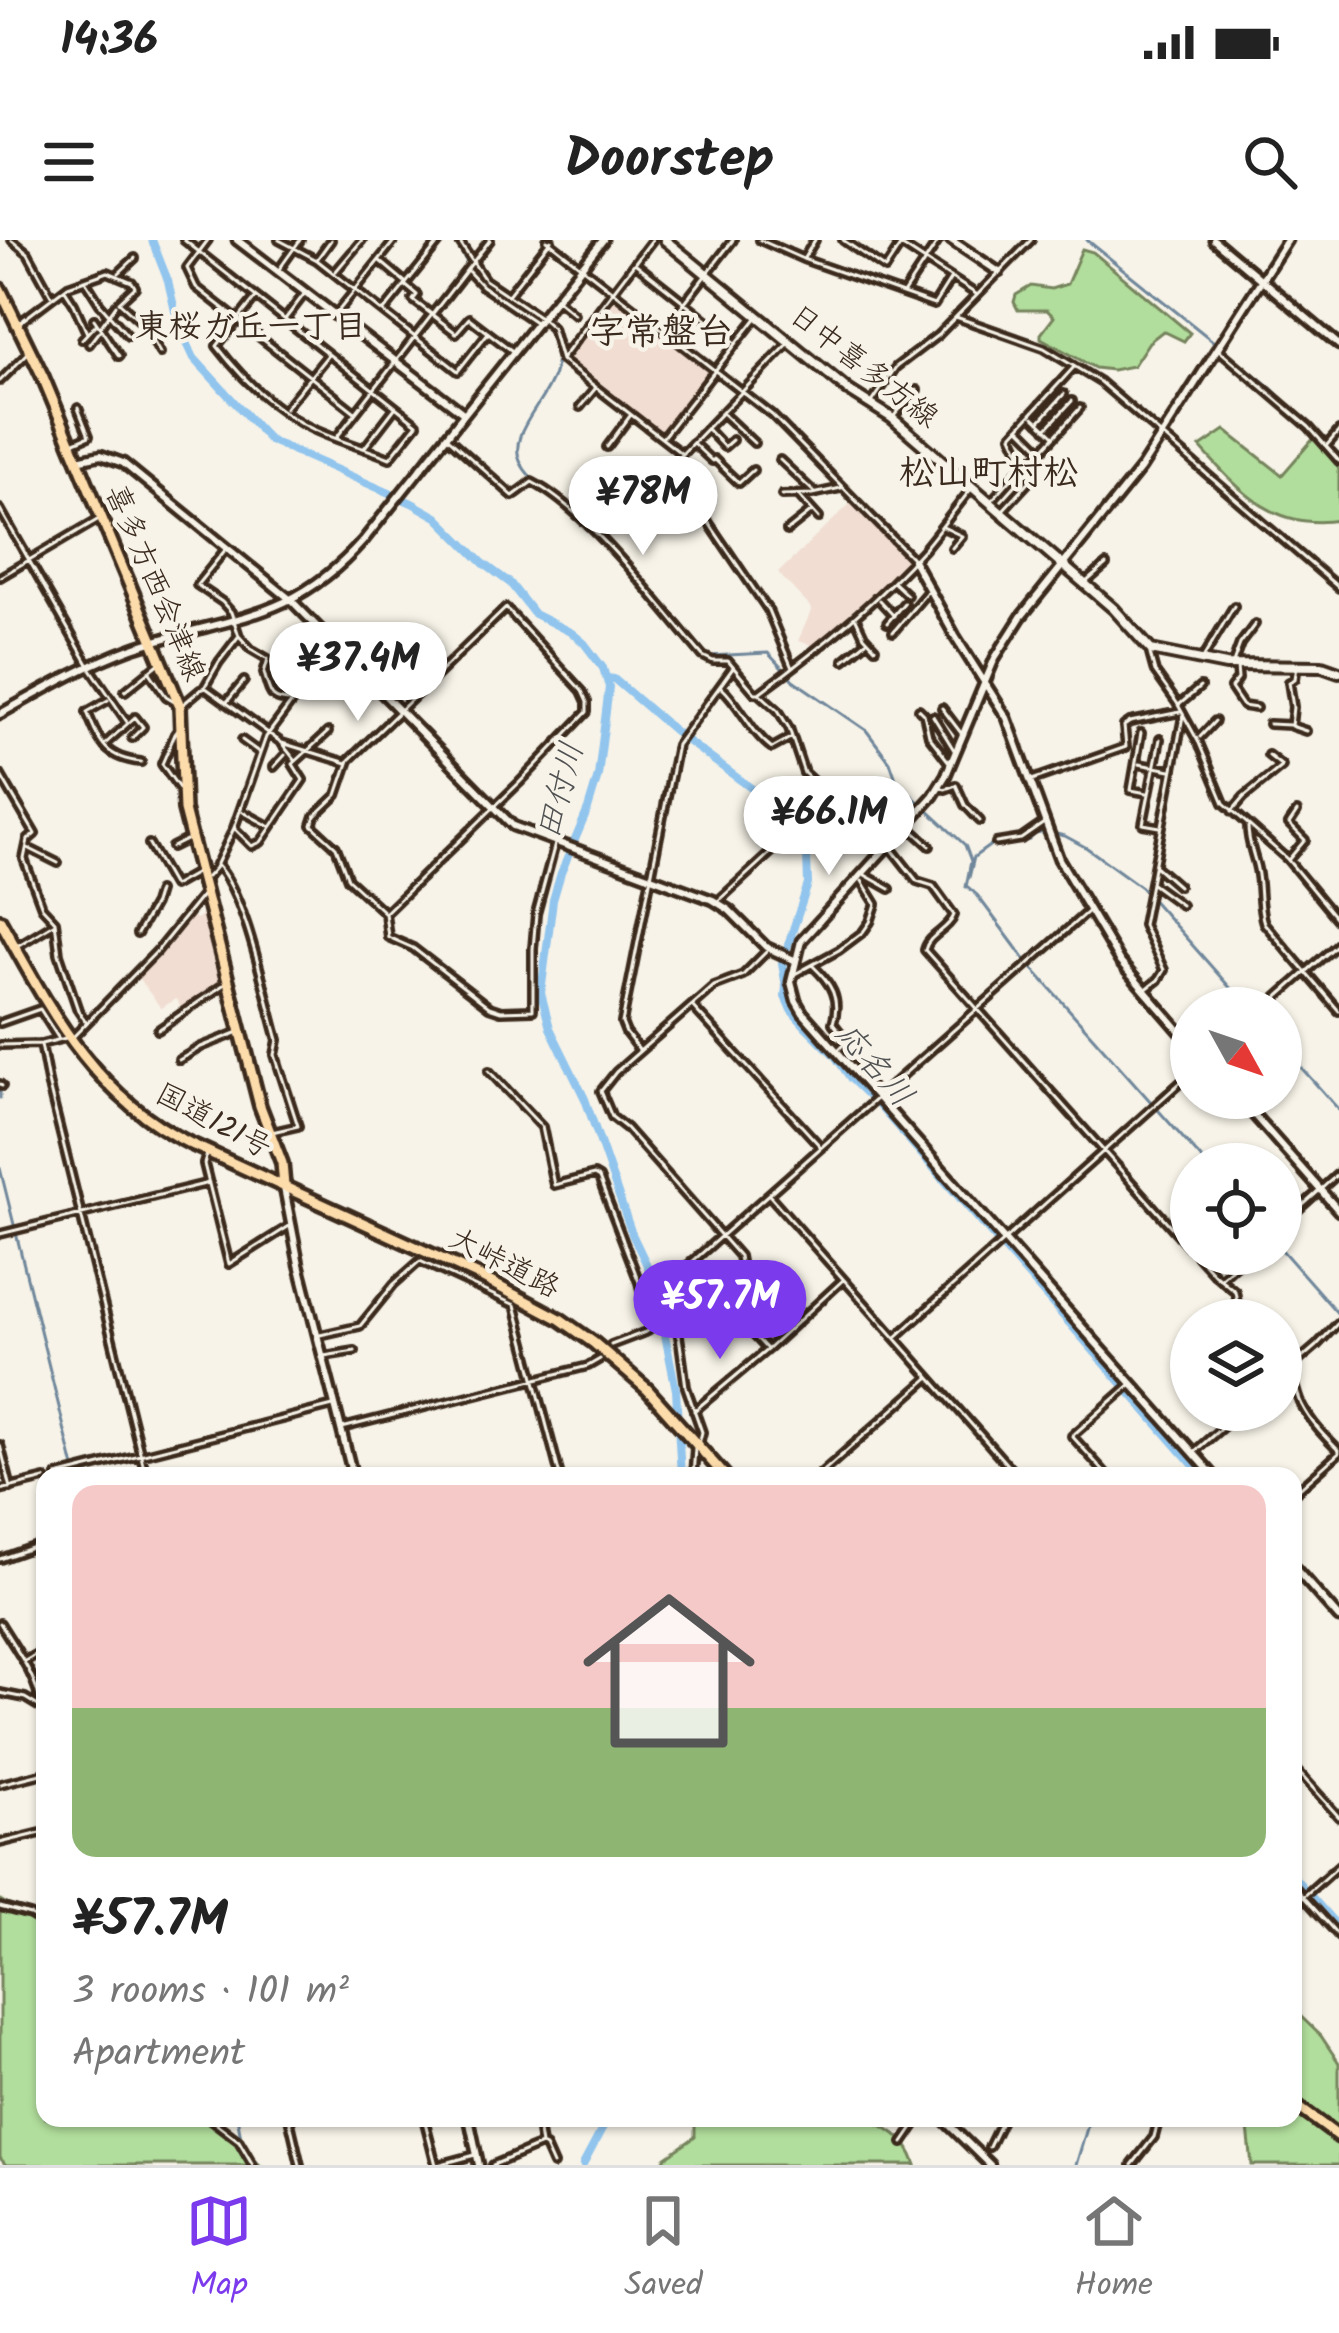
<!DOCTYPE html>
<meta charset="utf-8">
<style>
:root{--surface:#fff;--page:#f6f6f6;--text:#222;--muted:#767676;--line:#e0e0e0;--accent:#7c3aed}
body{margin:0;font-family:Kalam,"Klee One",sans-serif;background:var(--page);color:var(--text);height:100vh;display:flex;flex-direction:column;font-size:45px;white-space:nowrap}
*{box-sizing:border-box;margin:0}
p{font-size:39px;color:var(--muted)}
.icon{flex:none;width:66px;height:66px;fill:none;stroke:currentColor;stroke-width:2;stroke-linecap:round;stroke-linejoin:round}
.map{position:relative;flex:1;overflow:hidden}
.details{position:absolute;left:36px;top:1227px;width:1266px;height:660px;display:flex;flex-direction:column;background:var(--surface);border-radius:24px;box-shadow:0 3px 9px #0004}
.details>*{flex:none}
.needle{width:78px;rotate:130deg}
.controls{position:absolute;left:1170px;top:747px;display:grid;gap:24px}
.controls a{display:grid;place-items:center;width:132px;height:132px;border-radius:50%;background:var(--surface);box-shadow:0 3px 9px #0004;font-size:60px}
.price{position:absolute;translate:-50% -102px;padding:0 27px;border-radius:42px;background:#fff;color:#222;font-size:39px;line-height:78px;filter:drop-shadow(0 3px 6px #0008)}
.price::after{content:'';position:absolute;left:50%;top:72px;width:36px;height:27px;margin-left:-18px;background:inherit;clip-path:polygon(0 0,100% 0,50% 100%)}
.price.on{background:var(--accent);color:#fff}
ul{padding:0;list-style:none}
li{display:grid;align-content:center;gap:24px;height:636px;padding:0 36px}
li span{display:grid;place-items:center;height:372px;border-radius:24px;color:#555}
li>.icon{margin-inline-start:auto}
span .icon{width:216px;height:216px;fill:#fffc;stroke-width:1}
li b{font-size:51px}
.status{display:flex;justify-content:space-between;align-items:center;height:84px;padding:0 60px;background:var(--surface);direction:ltr}
.status svg{height:33px;fill:currentColor}
header{display:flex;justify-content:space-between;align-items:center;height:156px;padding:0 36px;background:var(--surface);font-size:54px;font-weight:800}
.tabs{display:flex;justify-content:space-around;align-items:center;height:168px;border-top:3px solid var(--line);background:var(--surface);font-size:33px;color:var(--muted)}
.tabs a{display:grid;justify-items:center;gap:6px}
.tabs .on{color:var(--accent)}
.map>svg:first-child{display:block}
.built{fill:#f1ddd2}
.green{fill:#b1de9c;stroke:#76845d;stroke-width:3}
.lines{fill:none;stroke-linecap:round;stroke-linejoin:round}
.stream{stroke:#6f879b;stroke-width:3}
.river{stroke:#91c5ee;stroke-width:8}
.minor-casing{stroke:#3b2a1e;stroke-width:12}
.tertiary-casing{stroke:#3b2a1e;stroke-width:15}
.secondary-casing{stroke:#3b2a1e;stroke-width:16}
.primary-casing{stroke:#3b2a1e;stroke-width:18}
.trunk-casing{stroke:#3b2a1e;stroke-width:18}
.minor{stroke:#f7f3e8;stroke-width:3}
.tertiary{stroke:#f7f3e8;stroke-width:6}
.secondary{stroke:#f7f3e8;stroke-width:8}
.primary{stroke:#fddcac;stroke-width:9}
.trunk{stroke:#fddcac;stroke-width:9}
.labels{text-anchor:middle;dominant-baseline:central;stroke-width:9;stroke-linejoin:round;paint-order:stroke}
.street-label{font-size:30px;fill:#3b2a1e;stroke:#f7f3e8}
.neighbourhood-label{font-size:33px;font-weight:bold;fill:#3b2a1e;stroke:#f7f3e8}
.water-label{font-size:33px;font-style:italic;fill:#505152;stroke:#f7f3e8}
.quarter-label{font-size:36px;font-weight:bold;fill:#3b2a1e;stroke:#f7f3e8}
</style>
<div class="status"><b>14:36</b><svg viewBox="0 0 49 12"><path d="M0 12V9h3v3zM5 12V6h3v6zM10 12V3h3v9zM15 12V0h3v12zM26 1h20v11H26zM47 4h2v5h-2z"/></svg></div>
<header><svg class="icon" aria-label="menu" viewBox="0 0 24 24"><path d="M4 6h16M4 12h16M4 18h16"/></svg>Doorstep<svg class="icon" aria-label="search" viewBox="0 0 24 24"><circle cx="10" cy="10" r="6"/><path d="M15 15l6 6"/></svg></header>
<div class="map">
<svg width="1339" height="1925" viewBox="0 0 1339 1925">
<rect width="100%" height="100%" fill="#f7f3e8"/>
<filter id="ink" filterUnits="userSpaceOnUse"><feTurbulence type="fractalNoise" baseFrequency=".00833" numOctaves="2"/><feDisplacementMap in="SourceGraphic" scale="24" xChannelSelector="R" yChannelSelector="G"/><feConvolveMatrix kernelMatrix="1 2 1 2 8 2 1 2 1" color-interpolation-filters="sRGB"/></filter>
<g filter="url(#ink)">
<path class="built" d="M616,56l95,73 -48,66 -99,-74v-3l47,-61z
M854,260l55,54 -1,7 -80,80 -9,6 -21,-6 14,-32 -34,-36z
M206,671l19,71 -43,28 -6,-11 -15,9 -25,-33 53,-61 7,5z"/>
<path class="green" d="M1082,9l11,3 97,81 -6,8 -21,-10 -14,11 -16,24 -21,4 -17,-2 -54,-30v-4l13,-17 -7,-7h-29l-4,-8 2,-7 15,-9 20,3 16,-5z
M1225,190l57,45 32,-37 25,28v54c-65,11 -99,-29 -139,-73z
M0,1660l45,26v192h164l51,47h-254l-6,-7z
M1293,1769l28,27 18,27v102h-87l-4,-37 10,-10h35z
M695,1878h162c28,5 50,19 59,47h-255l4,-7 30,-21z"/>
<g class="lines">
<path class="stream" d="M454,0c10,16 17,34 32,46 20,16 55,26 66,51 24,51 -53,88 -30,128 11,21 40,31 58,46 16,15 30,33 44,49
M1087,0l183,147 69,67
M669,373l39,43 60,-3 25,27 73,50 24,32 7,20 68,63 6,16 -5,26
M969,638l5,-21 18,-13 3,3 34,-7 6,-6 12,-2 18,4 22,12 54,39 107,121
M968,647l9,8 49,66 180,203
M1281,805l58,65
M0,851v7
M0,928l76,308
M1281,1009l58,66
M237,1878c5,18 3,31 13,47
M1076,1925l14,-47"/>
<path class="river" d="M152,0l16,41 10,43 16,34 75,82 143,63 25,14 46,46 27,20 24,31 38,19 12,10 19,25 6,19 -11,89 -10,33 -27,64 -8,27 -12,93 9,35 35,71 47,135 22,46 22,110 5,86
M607,438l7,1 64,55 96,71 22,21 7,11 4,18 1,29 -26,79 4,24 -1,9 6,14 15,17 29,29 16,23 31,30 321,367
M1293,1636l46,52
M583,1925l25,-47"/>
<defs>
<path id="minor" d="M12,0l16,13 23,42
M184,0l233,184 -27,34c-29,-12 -61,-19 -89,-35 -33,-19 -61,-47 -84,-77l39,-49
M208,0l-21,28 9,19 159,125
M279,0l38,20 141,111 30,-38
M458,0l27,40 55,37 12,11 9,32 6,5 115,89
M547,0l225,175 139,142
M760,0l43,19 131,46 17,-27
M843,0l42,29 15,-23
M893,0l83,54
M318,18l13,-18
M804,18l11,-18
M380,21l25,21
M636,24l100,79
M280,28l20,-28
M336,31l26,-31
M468,31l14,15 53,36
M119,33l16,-15
M86,42l14,22 28,32
M405,45l12,10 -4,5 43,33 13,-15 42,32
M65,50l9,14 13,29
M903,54l36,-54
M508,55l43,-55
M556,59l18,15
M384,71l57,-71
M336,74l59,-74
M956,77l88,31 56,34 239,206
M286,78l19,-25
M94,79l25,37
M19,83l49,-37 40,-14 24,10 3,5 -16,15 30,27 -1,3 12,21
M101,86l15,-21
M664,89l69,-89
M82,99l13,-14
M89,104l10,-13
M1218,109l91,78 30,34
M562,118l90,-118
M0,141l29,-29
M871,164l25,-37 42,-32 93,-95
M580,167l15,-18
M285,168l43,-53
M723,174l31,29
M893,177l24,-27
M1034,177l19,18
M1039,182l25,-28
M1019,187l22,22
M1046,189l26,-28
M708,190l16,17 8,-7
M446,196l67,60 19,-14c57,29 127,123 171,174l10,5h15l27,32h4l19,17 11,18 15,45 81,76
M337,197l153,-197
M663,197l94,-120
M75,202l14,-6 -11,-28
M694,204l18,17 2,-2 25,24 14,-13
M1327,205l12,-14
M365,207l30,-39
M607,207l23,-31
M780,220l35,33
M1026,222l11,-6 43,-48
M672,226l17,34 20,23 59,87 24,58
M782,255l31,-1 28,-6
M800,257l19,21
M993,259l32,-36 -13,-28 62,-68
M0,269l89,157 38,56
M1003,270l33,-36
M943,287l19,9 -10,12
M787,291l25,-20
M597,294l85,-80 108,-112
M226,309l-29,36 25,17 9,10 8,24 12,13 17,10 -4,14c7,21 5,28 29,28
M0,337l99,-58
M893,342l14,13
M1085,343l21,-18
M879,360l15,16
M856,379l8,17 11,12
M887,383l17,-20
M893,392l34,-40
M1150,414l5,18 22,31 22,40 25,60 63,56 52,63
M1203,418l31,-52
M844,420l22,-18
M1233,423l7,-19 15,-20
M1297,425l-2,14 -6,3 4,25 -2,19 15,5
M1237,427l1,12 -7,9 12,18 13,2
M149,431l17,25 10,6
M721,447c20,18 29,45 51,61l20,-11
M204,448l15,-26 19,-25
M125,451l36,-29
M759,453c59,-43 116,-89 165,-144 16,-19 31,-40 47,-60
M108,460l-21,12c13,31 18,46 54,50
M226,463l18,-22
M1180,464l20,-17
M181,466l19,-16 6,-2 76,55 65,20
M942,468l19,25
M919,469l5,5 5,22 20,26
M933,476l21,34
M1269,484l21,1
M179,489l-4,5 -13,30 19,27
M1141,493l-10,57 16,3
M1200,497l15,-16
M1160,499l-17,85 17,3
M242,500l18,13
M104,505l31,-28 8,10 -11,11
M283,505l12,15
M1139,524l32,6
M274,527l11,-12
M0,534l35,60 -7,6 -4,19 18,48 13,14 4,33 19,56 8,12
M1032,540l94,-33 -2,-21 6,-4 50,-10
M941,547l4,2 11,-4 9,20 15,16
M1232,571l12,-14 38,-31 -14,-11
M243,572l28,15
M909,587l21,19
M1248,587c0,16 6,27 9,42 4,18 1,36 7,54l75,88
M234,588l18,18 9,-4 42,-62 -10,-16 35,-32
M996,603l25,-4 23,-16
M149,604l24,42 25,-14
M172,607l14,-7
M28,608l30,15
M891,608l26,33 16,5 21,29c-5,15 -25,19 -29,35l266,299
M1289,619l16,-19 -16,-16 8,-12
M216,624c30,30 49,132 62,176l-3,15 23,71 -26,6
M1155,626l23,20
M865,635l25,14
M207,637l8,-9 19,-40 32,-91 26,-35 26,-17 28,-27
M1152,644l29,21
M718,661l62,-57 -4,-15
M385,673l134,-130 68,-71v-10l-5,-11 -76,-83 -157,152 -12,35 -22,21 -3,9 24,22 12,32 37,34 3,24 25,11 76,59 12,4 32,-1v-61l3,-35 19,-70
M137,694l17,-30 4,-13
M17,706l38,-23
M813,726c18,17 28,33 20,57l14,18 -10,10
M793,735l46,-25 24,-18 7,-10 6,-18 -14,-23
M1145,750l13,-10 6,-10 -21,-45 40,-209
M693,767l127,139
M1265,768l74,-65
M0,783l40,-14 19,30
M158,790l68,-47
M41,804l7,38 98,394
M0,805l41,-1 33,-8 83,-85 47,-58
M639,810l-13,-17 -4,-10 55,-278 56,-77
M179,820l22,-13 38,-15
M489,831l53,56 12,58 40,-10 5,3 40,104 11,44 -2,5 -37,14
M0,844l2,2
M207,914l-3,10 25,100 62,-39
M770,956l247,280
M1281,985l58,-52
M0,994l209,-51
M1196,1014l18,20 21,17 2,11 16,18
M679,1034l23,26 49,32 15,16
M1221,1038l27,-24
M744,1087l18,-24 10,-28 -13,-3 -17,2 -3,-18 -113,-128 -14,-11 -11,-26 15,-19 98,-86 29,-11 23,-23
M320,1095l40,-9 34,-42 26,-23 95,44 45,171
M896,1097l295,-264
M1281,1112c14,15 12,35 21,53 9,18 23,32 37,46
M324,1116l31,-5
M1281,1136l35,-30 23,-24
M694,1171l74,-62 75,-69
M342,1188l246,-62 12,-7
M700,1200l2,-8 -16,-45 -9,-66 -10,-37 420,-372
M0,1205l11,43
M1194,1212l48,-42
M57,1236l276,-70
M693,1236l2,-28
M818,1236l111,-98
M1108,1236l-36,-40 58,-51
M0,1250l45,-11
M1293,1254l46,-41
M0,1319l45,-16
M0,1383c15,25 38,55 41,84
M25,1421l20,-12
M0,1453l25,5 20,12
M1293,1526l46,51
M0,1544l45,-11
M0,1603l45,-11
M1293,1645l46,51
M1293,1666l46,-41
M0,1667l30,8 15,9
M209,1878l30,23 14,24
M289,1878l11,47
M424,1878l12,47
M537,1878l4,27 4,2 8,18
M903,1903l17,-25
M989,1907l14,-29
M438,1925l37,-10
M493,1925l48,-20
M1132,1925l22,-28 5,-19"/>
<path id="tertiary" d="M237,0l226,173
M951,0l48,32
M1214,0l125,105
M77,220l24,-5 22,8 168,137 222,226 200,74 16,10 37,37 28,13
M913,320l42,76 52,82 52,141 61,103 71,82
M0,474c43,-24 86,-49 133,-66 94,-32 158,-25 230,-107l240,-301
M1239,858l100,113
M284,948l15,76 54,212
M1214,1236l-411,-463 -7,-12 -5,-19 10,-41 132,-145 13,-21 49,-117 26,-41 120,-149 146,-228
M1293,1326l46,52
M469,1878l10,47
M942,1878l48,47"/>
<path id="secondary" d="M665,0l183,150 44,28 222,191 37,41 75,15 96,1 17,6"/>
<path id="primary" d="M0,49l43,88 137,329 4,104 76,296 22,57 2,23"/>
<path id="trunk" d="M0,680c50,90 93,176 189,223l290,133 81,43 34,24 53,46 78,87
M1293,1863l46,34"/>
</defs>
<use href="#minor" class="minor-casing"/>
<use href="#tertiary" class="tertiary-casing"/>
<use href="#secondary" class="secondary-casing"/>
<use href="#primary" class="primary-casing"/>
<use href="#trunk" class="trunk-casing"/>
<use href="#minor" class="minor"/>
<use href="#tertiary" class="tertiary"/>
<use href="#secondary" class="secondary"/>
<use href="#primary" class="primary"/>
<use href="#trunk" class="trunk"/>
</g>
</g>
<g class="labels">
<g class="street-label">
<text transform="translate(863 127) rotate(38)">日中喜多方線</text>
<text transform="translate(154 343) rotate(67)">喜多方西会津線</text>
<text transform="translate(213 882) rotate(28)">国道121号</text>
<text transform="translate(504 1024) rotate(27)">大峠道路</text>
</g>
<g class="neighbourhood-label">
<text x="251" y="88">東桜ガ丘一丁目</text>
</g>
<g class="water-label">
<text transform="translate(562 551) rotate(-75)">田付川</text>
<text transform="translate(873 826) rotate(49)">応名川</text>
</g>
<g class="quarter-label">
<text x="661" y="93">字常盤台</text>
<text x="989" y="234">松山町村松</text>
</g>
</g>
</svg>
<div class="controls">
<a><svg class="needle" viewBox="-14 -14 28 28"><path d="M0-13l5 13h-10z" fill="#e53935"/><path d="M0 13l5-13h-10z" fill="#767676"/></svg></a>
<a><svg class="icon" aria-label="locate" viewBox="0 0 24 24"><circle cx="12" cy="12" r="6"/><path d="M12 2v4M12 18v4M2 12h4M18 12h4"/></svg></a>
<a><svg class="icon" aria-label="layers" viewBox="0 0 24 24"><path d="M12 4l9 5-9 5-9-5zM3 14l9 5 9-5"/></svg></a>
</div>
<b class="price" style="left:643px;top:318px">¥78M</b>
<b class="price" style="left:358px;top:484px">¥37.4M</b>
<b class="price" style="left:829px;top:638px">¥66.1M</b>
<b class="price on" style="left:720px;top:1122px">¥57.7M</b>
<section class="details">
<ul>
<li><span style="background:linear-gradient(#f6c9c9 60%,#8fb573 0)"><svg class="icon" aria-label="home" viewBox="0 0 24 24"><path d="M3 11l9-7 9 7M6 9v11h12V9"/></svg></span><div><b>¥57.7M</b><p>3 rooms · 101 m²</p><p>Apartment</p></div></li>
</ul>
</section>
</div>
<nav class="tabs">
<a class="on"><svg class="icon" aria-label="map" viewBox="0 0 24 24"><path d="M3 6l6-2 6 2 6-2v14l-6 2-6-2-6 2zM9 4v14M15 6v14"/></svg>Map</a>
<a><svg class="icon" aria-label="saved" viewBox="0 0 24 24"><path d="M7 4h10v16l-5-4-5 4z"/></svg>Saved</a>
<a><svg class="icon" aria-label="home" viewBox="0 0 24 24"><path d="M3 11l9-7 9 7M6 9v11h12V9"/></svg>Home</a>
</nav>
